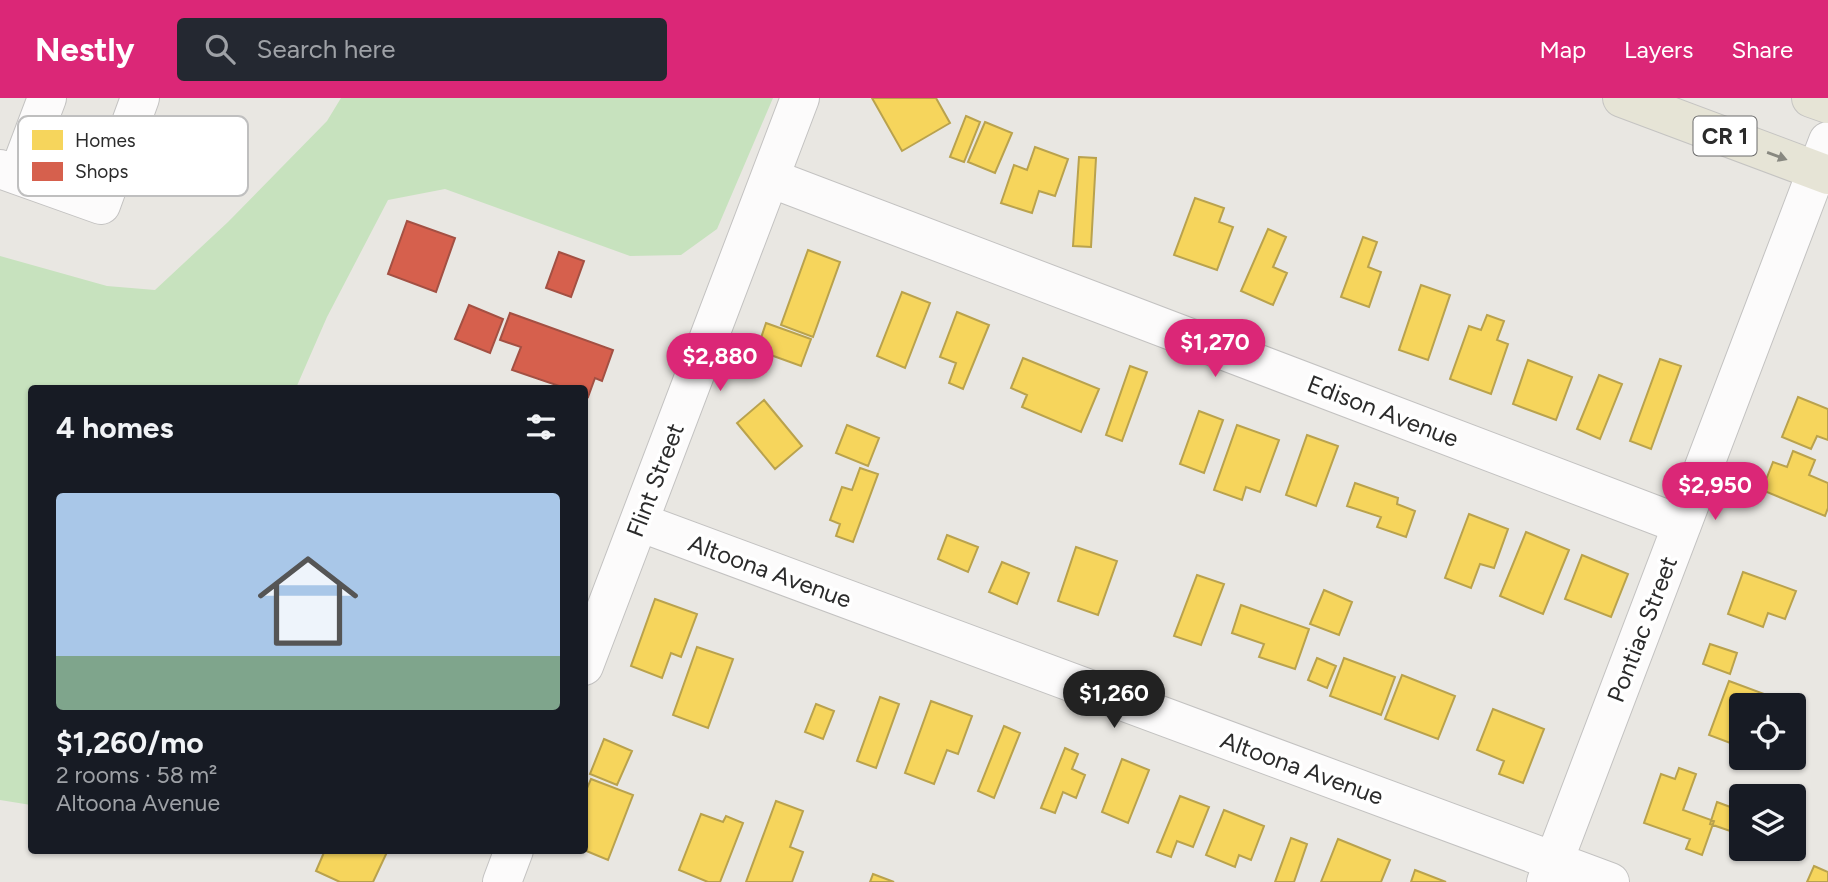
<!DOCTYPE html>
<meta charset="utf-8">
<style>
:root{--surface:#171b24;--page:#242831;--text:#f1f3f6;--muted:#9ea1a6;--line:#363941;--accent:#db2777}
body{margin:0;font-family:Figtree,sans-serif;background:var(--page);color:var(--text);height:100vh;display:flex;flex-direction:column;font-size:26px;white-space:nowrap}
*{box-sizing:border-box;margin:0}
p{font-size:23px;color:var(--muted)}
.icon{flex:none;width:38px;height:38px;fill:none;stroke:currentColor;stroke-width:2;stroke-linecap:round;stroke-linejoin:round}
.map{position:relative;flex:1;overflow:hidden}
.sheet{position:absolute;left:28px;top:287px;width:560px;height:469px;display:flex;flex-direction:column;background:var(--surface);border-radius:7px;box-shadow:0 2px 5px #0004}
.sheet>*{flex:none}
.fabs{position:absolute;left:1729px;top:595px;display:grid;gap:14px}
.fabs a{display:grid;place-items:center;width:77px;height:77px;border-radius:7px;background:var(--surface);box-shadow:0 2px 5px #0004;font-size:35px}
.price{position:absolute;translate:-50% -60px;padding:0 16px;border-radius:24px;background:var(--accent);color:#fff;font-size:23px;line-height:46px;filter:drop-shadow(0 2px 4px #0008)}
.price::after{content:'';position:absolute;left:50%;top:42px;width:21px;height:16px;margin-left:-10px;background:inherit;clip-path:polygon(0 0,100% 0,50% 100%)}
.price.on{background:#222;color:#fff}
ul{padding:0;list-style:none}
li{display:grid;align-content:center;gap:14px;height:371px;padding:0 28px}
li+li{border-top:2px solid var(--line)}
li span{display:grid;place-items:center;height:217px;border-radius:7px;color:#555}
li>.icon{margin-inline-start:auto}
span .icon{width:126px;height:126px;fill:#fffc;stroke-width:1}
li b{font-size:30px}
h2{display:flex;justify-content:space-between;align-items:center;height:84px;padding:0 28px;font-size:30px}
header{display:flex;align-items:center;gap:42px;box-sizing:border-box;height:98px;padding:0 35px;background:var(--accent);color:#fff}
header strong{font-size:33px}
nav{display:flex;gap:38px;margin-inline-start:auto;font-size:24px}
.search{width:490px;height:63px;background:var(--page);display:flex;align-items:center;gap:18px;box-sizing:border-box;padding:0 24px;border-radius:7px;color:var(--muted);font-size:26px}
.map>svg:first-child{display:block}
.green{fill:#c7e2be}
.homes{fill:#f6d55c;stroke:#b9a24d;stroke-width:2}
.shops{fill:#d6604d;stroke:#a35043;stroke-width:2}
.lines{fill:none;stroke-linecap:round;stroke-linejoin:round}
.minor-casing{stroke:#c3c2c1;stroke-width:40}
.major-casing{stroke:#c5c4c2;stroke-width:40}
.minor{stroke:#fcfbfb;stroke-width:38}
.major{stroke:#e6e4d6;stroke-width:38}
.oneway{fill:#888880}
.labels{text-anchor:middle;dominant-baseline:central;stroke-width:7;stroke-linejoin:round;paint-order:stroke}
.shield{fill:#fff;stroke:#6b6b6b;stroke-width:2}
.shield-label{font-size:23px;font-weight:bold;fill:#2b2b2b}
.street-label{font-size:24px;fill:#2b2b2b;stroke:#fff}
.key{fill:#fff;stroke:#bfbfbf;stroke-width:2}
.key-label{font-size:19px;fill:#2b2b2b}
</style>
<header>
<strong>Nestly</strong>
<div class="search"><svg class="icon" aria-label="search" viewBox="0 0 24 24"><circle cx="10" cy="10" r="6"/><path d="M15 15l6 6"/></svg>Search here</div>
<nav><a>Map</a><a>Layers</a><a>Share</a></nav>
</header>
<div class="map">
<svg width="1828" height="784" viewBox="0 0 1828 784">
<rect width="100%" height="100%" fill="#e9e7e2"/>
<path class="green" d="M341,0h432l-56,131 -36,26 -51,1 -185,-67 -57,11 -61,117 -31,71h-264l-1,417 -31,-5v-544l107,30 48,4 73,-68 99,-101z"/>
<path class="homes" d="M872,0h64l14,25 -48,28z
M966,18l14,6 -16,40 -14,-5z
M985,24l27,11 -17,40 -27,-11z
M1035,49l33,12 -13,37 -16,-5 -7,22 -31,-10 13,-38 13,5z
M1079,59l17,1 -5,89 -18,-1z
M1195,100l29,10 -5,14 14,5 -16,43 -43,-15z
M1268,131l18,8 -13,30 14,6 -14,32 -32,-14z
M1363,139l14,5 -9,25 13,5 -12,35 -28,-10z
M808,152l32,12 -27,75 -32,-12z
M1421,187l29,10 -22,65 -29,-10z
M902,194l28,11 -25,65 -28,-12z
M957,214l32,13 -26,64 -14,-6 7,-20 -16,-6z
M1487,217l17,6 -7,19 11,4 -17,50 -41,-15 19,-53 12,4z
M766,225l45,16 -10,27 -44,-16z
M1023,260l76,31 -18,43 -59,-25 5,-12 -16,-7z
M1660,261l21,7 -30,83 -21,-8z
M1528,262l44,17 -16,43 -43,-16z
M1130,268l17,6 -25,69 -16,-6z
M1599,277l23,9 -22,55 -23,-10z
M1798,299l30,12v31l-11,-4 -6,13 -29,-12z
M764,302l38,46 -27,23 -38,-46z
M1199,313l24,9 -19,53 -24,-9z
M847,327l32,13 -11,28 -32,-13z
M1237,327l42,15 -19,52 -14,-5 -4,13 -28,-10z
M1307,337l31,11 -22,60 -30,-11z
M1793,353l22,9 -6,15 19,8v25l-3,8 -63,-26 11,-28 14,5z
M860,370l18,6 -25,68 -17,-6 4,-12 -10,-4 12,-33 10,3z
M1355,385l43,15 -1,6 18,7 -9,26 -29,-10 4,-10 -34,-11z
M1469,416l39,15 -14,39 -14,-4 -9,24 -26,-10z
M1526,434l43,18 -26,64 -43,-18z
M947,437l31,12 -10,25 -30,-13z
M1076,449l41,14 -19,54 -40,-14z
M1582,457l46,19 -17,43 -46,-18z
M1002,464l27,11 -12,31 -28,-12z
M1743,474l53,19 -11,28 -17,-6 -5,14 -35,-13z
M1197,477l27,9 -23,61 -27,-9z
M1324,492l28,12 -13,33 -29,-11z
M655,501l42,15 -16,43 -10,-4 -9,25 -31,-12z
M1241,507l68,24 -14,40 -36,-12 5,-13 -32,-11z
M1710,546l27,9 -7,21 -27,-10z
M697,549l36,12 -25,69 -35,-13z
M1317,560l19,8 -9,22 -19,-8z
M1344,560l51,19 -14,38 -51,-19z
M1402,577l53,21 -17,43 -53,-20z
M1729,583l38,14 -3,10h-23v42l-32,-12z
M880,599l19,7 -23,64 -19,-7z
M931,603l41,15 -14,38 -11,-4 -13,34 -29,-11z
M816,606l18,7 -11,28 -18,-7z
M1493,611l51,20 -21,54 -24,-9 5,-13 -27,-11z
M1004,628l16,7 -26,65 -16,-7z
M604,641l28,12 -15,34 -27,-11z
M1065,650l13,6 -6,15 13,6 -9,23 -13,-6 -8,21 -14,-5z
M1122,661l27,11 -21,53 -26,-11z
M1679,670l17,6 -13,36 31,11 -12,34 -16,-6 4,-10 -46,-16 17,-49 14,5z
M591,681l42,16 -25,65 -24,-10v-55z
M1180,698l29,11 -16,40 -16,-6 -6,16 -14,-5z
M776,703l27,10 -13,36 13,5 -11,30h-46z
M1717,704l24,9v5l-5,17 -26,-9z
M1224,712l40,16 -13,34 -12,-5 -4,12 -29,-12z
M701,716l22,8 3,-6 17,7 -23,59h-12l-29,-12z
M1291,740l16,6 -13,38h-19z
M1338,741l52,21 -9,22h-60z
M325,752h63l-15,32h-33l-24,-11z
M1814,768l14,6v10h-21z
M1415,772l31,12h-35z
M873,776l21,8h-24z"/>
<path class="shops" d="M407,123l48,17 -19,54 -48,-18z
M559,154l25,9 -13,36 -25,-9z
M469,207l34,14 -13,34 -35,-14z
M510,215l103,37 -11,31 -7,-3 -7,19 -4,-2v-7h-19l-53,-18 9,-23 -21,-7z"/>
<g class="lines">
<defs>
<path id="minor" d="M0,71l101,36 39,-107
M18,77l29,-77
M770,80l912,347
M639,424l971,360
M584,568l216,-568
M502,784l12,-32
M1546,784l282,-741"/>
<path id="major" d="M1622,0l206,77
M1811,0l17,6"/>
</defs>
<use href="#minor" class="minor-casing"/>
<use href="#major" class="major-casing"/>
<use href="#minor" class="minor"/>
<use href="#major" class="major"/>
</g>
<defs><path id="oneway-solid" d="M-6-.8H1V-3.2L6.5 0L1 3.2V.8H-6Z" transform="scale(1.75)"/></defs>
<use class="oneway" href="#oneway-solid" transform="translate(1777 58) rotate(20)"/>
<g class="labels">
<rect class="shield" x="1693.5" y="18.5" width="63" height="39" rx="5"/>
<g class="shield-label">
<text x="1725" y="38">CR 1</text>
</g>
<g class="street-label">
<text transform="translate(1383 313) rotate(21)">Edison Avenue</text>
<text transform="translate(655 382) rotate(-69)">Flint Street</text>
<text transform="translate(770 473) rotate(20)">Altoona Avenue</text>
<text transform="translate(1642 531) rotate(-69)">Pontiac Street</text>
<text transform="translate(1302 670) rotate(20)">Altoona Avenue</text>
</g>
</g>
<rect x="18" y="18" width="230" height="80" rx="10" class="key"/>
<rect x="32" y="32" width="31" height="20" fill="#f6d55c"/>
<rect x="32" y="64" width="31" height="19" fill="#d6604d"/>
<g class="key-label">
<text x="75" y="49">Homes</text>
<text x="75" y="80">Shops</text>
</g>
</svg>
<div class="fabs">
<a><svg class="icon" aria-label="locate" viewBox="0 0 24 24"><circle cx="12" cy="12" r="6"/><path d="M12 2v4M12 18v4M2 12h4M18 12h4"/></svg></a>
<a><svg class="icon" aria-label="layers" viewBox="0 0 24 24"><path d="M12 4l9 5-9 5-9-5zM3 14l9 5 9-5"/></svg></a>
</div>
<b class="price" style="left:1215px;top:281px">$1,270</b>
<b class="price" style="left:720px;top:295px">$2,880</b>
<b class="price" style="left:1715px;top:424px">$2,950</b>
<b class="price on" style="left:1114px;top:632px">$1,260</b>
<section class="sheet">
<h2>4 homes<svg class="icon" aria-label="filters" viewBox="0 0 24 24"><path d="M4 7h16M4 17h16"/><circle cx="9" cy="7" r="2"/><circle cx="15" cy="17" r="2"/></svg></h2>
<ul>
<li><span style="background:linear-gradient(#a9c7e8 75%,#7fa58c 0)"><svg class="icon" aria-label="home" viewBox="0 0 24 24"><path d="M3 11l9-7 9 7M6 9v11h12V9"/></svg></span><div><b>$1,260/mo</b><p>2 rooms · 58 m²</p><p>Altoona Avenue</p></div></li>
</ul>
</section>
</div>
